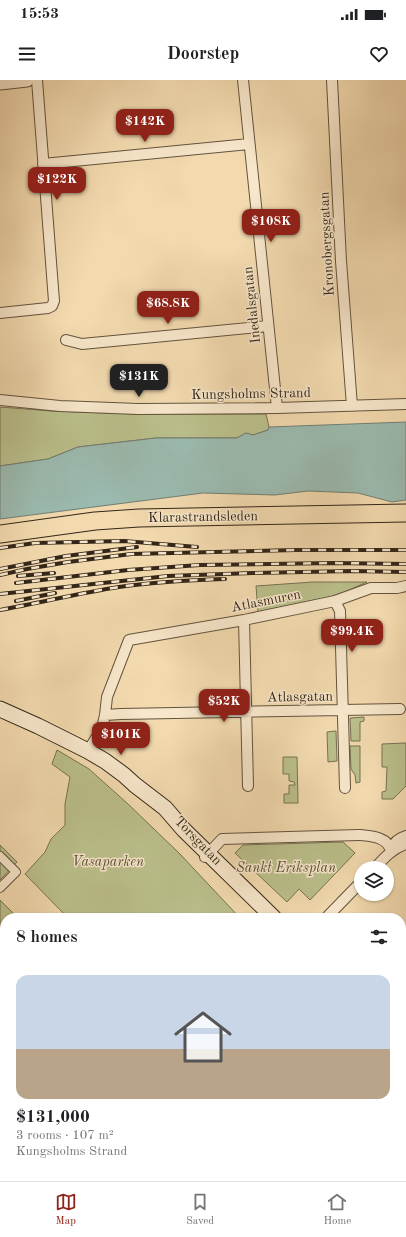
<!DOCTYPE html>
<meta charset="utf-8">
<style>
:root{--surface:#fff;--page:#f2f2f2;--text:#202124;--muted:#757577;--line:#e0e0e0;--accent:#8f2418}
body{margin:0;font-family:"Old Standard TT",serif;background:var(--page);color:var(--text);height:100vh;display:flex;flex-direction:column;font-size:15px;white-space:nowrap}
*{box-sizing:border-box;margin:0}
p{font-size:13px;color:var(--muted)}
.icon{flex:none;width:22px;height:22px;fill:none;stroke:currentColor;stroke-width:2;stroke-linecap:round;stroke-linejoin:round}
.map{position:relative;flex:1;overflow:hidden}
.sheet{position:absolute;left:0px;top:833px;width:406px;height:268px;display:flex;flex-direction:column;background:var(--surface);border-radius:16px 16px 0 0;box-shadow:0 1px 3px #0004}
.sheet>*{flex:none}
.controls{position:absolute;left:354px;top:781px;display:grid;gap:8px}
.controls a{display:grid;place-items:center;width:40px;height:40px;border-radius:50%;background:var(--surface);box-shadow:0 1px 3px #0004;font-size:20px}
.price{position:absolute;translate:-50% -34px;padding:0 9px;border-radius:8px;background:var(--accent);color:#fff;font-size:13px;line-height:26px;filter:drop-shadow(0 1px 2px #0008)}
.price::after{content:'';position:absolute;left:50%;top:24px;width:12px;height:9px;margin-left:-6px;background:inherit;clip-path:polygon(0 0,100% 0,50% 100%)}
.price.on{background:#222;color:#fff}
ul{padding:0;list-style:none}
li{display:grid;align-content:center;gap:8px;height:212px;padding:0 16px}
li span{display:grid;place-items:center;height:124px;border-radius:12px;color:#555}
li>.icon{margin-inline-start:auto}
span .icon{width:72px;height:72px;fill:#fffc;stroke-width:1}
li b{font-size:17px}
h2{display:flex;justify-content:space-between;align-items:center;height:48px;padding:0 16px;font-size:17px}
.status{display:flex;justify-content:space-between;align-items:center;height:28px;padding:0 20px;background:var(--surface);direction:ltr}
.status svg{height:11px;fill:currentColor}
header{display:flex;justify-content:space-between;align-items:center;height:52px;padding:0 16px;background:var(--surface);font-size:18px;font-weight:700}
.dock{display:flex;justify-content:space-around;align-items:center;height:56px;border-top:1px solid var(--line);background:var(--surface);font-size:11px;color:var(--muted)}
.dock a{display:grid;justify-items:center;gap:2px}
.dock .on{color:var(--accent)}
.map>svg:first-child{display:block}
.green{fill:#babf8b;stroke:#767252}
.water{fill:#9bbaaf;stroke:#717f73}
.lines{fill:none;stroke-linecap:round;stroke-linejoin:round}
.pedestrian-casing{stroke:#63533e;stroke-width:10}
.minor-casing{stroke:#63533e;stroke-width:12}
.tertiary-casing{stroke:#63533e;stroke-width:15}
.secondary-casing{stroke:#332618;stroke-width:17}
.trunk-casing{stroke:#332618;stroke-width:19}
.pedestrian{stroke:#f7e6ca;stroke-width:8}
.minor{stroke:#f7e6ca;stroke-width:10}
.tertiary{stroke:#f7e6ca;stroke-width:13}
.secondary{stroke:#f7e6ca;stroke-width:15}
.trunk{stroke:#f2d9ae;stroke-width:17}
.rail-casing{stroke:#332618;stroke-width:4}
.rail{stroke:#f7e6ca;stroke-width:2.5;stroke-dasharray:8;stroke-linecap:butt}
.labels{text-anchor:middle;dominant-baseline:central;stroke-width:3;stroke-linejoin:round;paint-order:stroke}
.street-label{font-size:14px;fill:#332618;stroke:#f7e6ca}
.park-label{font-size:14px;font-style:italic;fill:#554c35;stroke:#f7e6ca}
</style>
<div class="status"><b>15:53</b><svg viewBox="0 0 49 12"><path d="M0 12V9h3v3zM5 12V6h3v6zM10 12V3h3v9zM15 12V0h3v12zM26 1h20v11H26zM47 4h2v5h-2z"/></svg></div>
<header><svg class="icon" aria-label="menu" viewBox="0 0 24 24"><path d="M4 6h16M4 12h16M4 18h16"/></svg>Doorstep<svg class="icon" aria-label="heart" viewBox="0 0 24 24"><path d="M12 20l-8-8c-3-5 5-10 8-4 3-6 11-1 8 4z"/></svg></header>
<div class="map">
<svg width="406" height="1101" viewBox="0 0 406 1101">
<rect width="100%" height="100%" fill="#f2d9ae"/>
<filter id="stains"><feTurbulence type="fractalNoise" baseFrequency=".005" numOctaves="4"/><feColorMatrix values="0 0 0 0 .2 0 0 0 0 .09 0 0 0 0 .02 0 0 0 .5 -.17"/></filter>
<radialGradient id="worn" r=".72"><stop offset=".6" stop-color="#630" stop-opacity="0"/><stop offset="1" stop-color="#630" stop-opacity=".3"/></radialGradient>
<path class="green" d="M0,327l51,4 84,3h131l3,13 -1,3 -15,5 -7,-2 -9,5h-81l-78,9 -30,12 -48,7z
M313,502h54l-29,13 -80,17 -2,-26z
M364,637v4l-4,1v19h-9l-1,-23z
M336,651l1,30 -9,1 -1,-30z
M406,663v43l-13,13h-11v-7l4,-1 1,-24h-5v-23z
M350,666h10v36l-4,1 -1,-8 -4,-6z
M57,670l32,19 39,35 51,49 61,65h-172l-43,-44 20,-22 6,-13 14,-14v-21l5,-27 -18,-13z
M283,677h14l1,46h-14v-9h5v-9h6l-1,-3 -5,-1v-7h-6z
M343,762l12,11 -45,47 -11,-11 -12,13 -52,-49 8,-8z
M0,765l17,17 -17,18z
M0,820l18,18h-13v258h49l-5,5h-49v-186l1,-1 -1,-1z"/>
<path class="water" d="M406,342v78l-14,2 -34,-9 -50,-2 -33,4 -72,-2 -203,26v-53l48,-7 30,-12 78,-9h81l9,-5 7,2 15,-5 1,-3z"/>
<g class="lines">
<defs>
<path id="pedestrian" d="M0,776l16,16 -16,16"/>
<path id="minor" d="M243,0l34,328
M332,0l9,181 11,145
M43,84l206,-20
M0,233l48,-5 4,-2 2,-5 -17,-221
M66,260l16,4 186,-18
M0,320l60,6 78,3 139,-1 129,-4
M335,521l5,10 5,177
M244,540l4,166
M105,635l16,-1 279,-5
M88,671l14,-23 3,-13 2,-18 22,-57 115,-20 91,-19 36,-13h26l9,-2
M392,768c2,-6 8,-10 14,-12
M205,777l17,-18 137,-4c12,1 30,2 32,17
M375,788c9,-10 18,-20 31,-24
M326,838l35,-36
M125,1096l6,5
M327,1096l5,5"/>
<path id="tertiary" d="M0,3l27,-3"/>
<path id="secondary" d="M0,629l38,17 50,25 17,10 19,14 11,10 30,23 19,22 90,88
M401,965l5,6
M401,980l5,8
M78,1101l5,-5"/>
<path id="trunk" d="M0,454l95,-13 44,-3 267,-5"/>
</defs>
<use href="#pedestrian" class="pedestrian-casing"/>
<use href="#minor" class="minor-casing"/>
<use href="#tertiary" class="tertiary-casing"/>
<use href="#secondary" class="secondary-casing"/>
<use href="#trunk" class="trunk-casing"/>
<use href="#pedestrian" class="pedestrian"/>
<use href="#minor" class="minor"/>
<use href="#tertiary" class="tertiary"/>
<use href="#secondary" class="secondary"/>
<use href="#trunk" class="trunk"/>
<defs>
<path id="rail" d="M0,468l35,-5 89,-2 73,6
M0,489l66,-13 71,-9
M0,495l27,-6 41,-7 63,-8 165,-4h110
M18,496l36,-3
M16,503l112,-13 72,-5 133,-2 73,1
M0,514l168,-18 85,-3 99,-2 54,1
M16,521l39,-8
M0,530c40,-7 79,-17 119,-23 35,-5 71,-7 106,-8"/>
</defs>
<use href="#rail" class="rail-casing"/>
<use href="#rail" class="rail"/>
</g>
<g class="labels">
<g class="street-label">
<text transform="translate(327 164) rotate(-93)">Kronobergsgatan</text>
<text transform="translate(252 225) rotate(-96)">Inedalsgatan</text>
<text transform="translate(251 314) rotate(-1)">Kungsholms Strand</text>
<text transform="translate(203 437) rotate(-1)">Klarastrandsleden</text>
<text transform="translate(266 521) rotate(-11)">Atlasmuren</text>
<text transform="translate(300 617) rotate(-1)">Atlasgatan</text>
<text transform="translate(198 761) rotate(46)">Torsgatan</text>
</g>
<g class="park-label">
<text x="108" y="782">Vasaparken</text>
<text x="286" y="788">Sankt Eriksplan</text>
</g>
</g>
<rect width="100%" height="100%" filter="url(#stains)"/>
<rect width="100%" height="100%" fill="url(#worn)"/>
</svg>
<div class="controls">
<a><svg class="icon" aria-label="layers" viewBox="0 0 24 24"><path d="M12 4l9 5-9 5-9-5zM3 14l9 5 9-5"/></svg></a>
</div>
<b class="price" style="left:145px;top:63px">$142K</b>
<b class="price" style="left:57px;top:121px">$122K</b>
<b class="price" style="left:271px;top:163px">$108K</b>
<b class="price" style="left:168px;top:245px">$68.8K</b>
<b class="price on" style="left:139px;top:318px">$131K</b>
<b class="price" style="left:352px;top:573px">$99.4K</b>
<b class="price" style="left:224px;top:643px">$52K</b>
<b class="price" style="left:121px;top:676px">$101K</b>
<section class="sheet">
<h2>8 homes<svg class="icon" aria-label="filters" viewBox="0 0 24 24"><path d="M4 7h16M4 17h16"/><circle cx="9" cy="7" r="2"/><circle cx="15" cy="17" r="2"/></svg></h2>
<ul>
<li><span style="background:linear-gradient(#c9d6e8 60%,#b9a48a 0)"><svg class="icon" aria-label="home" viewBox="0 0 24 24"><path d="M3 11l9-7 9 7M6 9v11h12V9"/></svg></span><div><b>$131,000</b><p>3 rooms · 107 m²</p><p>Kungsholms Strand</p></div></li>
</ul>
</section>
</div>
<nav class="dock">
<a class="on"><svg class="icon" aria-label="map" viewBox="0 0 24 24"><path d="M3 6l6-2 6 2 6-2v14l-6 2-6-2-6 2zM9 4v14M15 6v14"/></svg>Map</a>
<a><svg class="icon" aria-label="saved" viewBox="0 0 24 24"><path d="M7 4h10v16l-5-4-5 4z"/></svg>Saved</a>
<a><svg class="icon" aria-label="home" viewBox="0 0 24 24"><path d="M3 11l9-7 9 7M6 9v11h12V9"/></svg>Home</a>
</nav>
